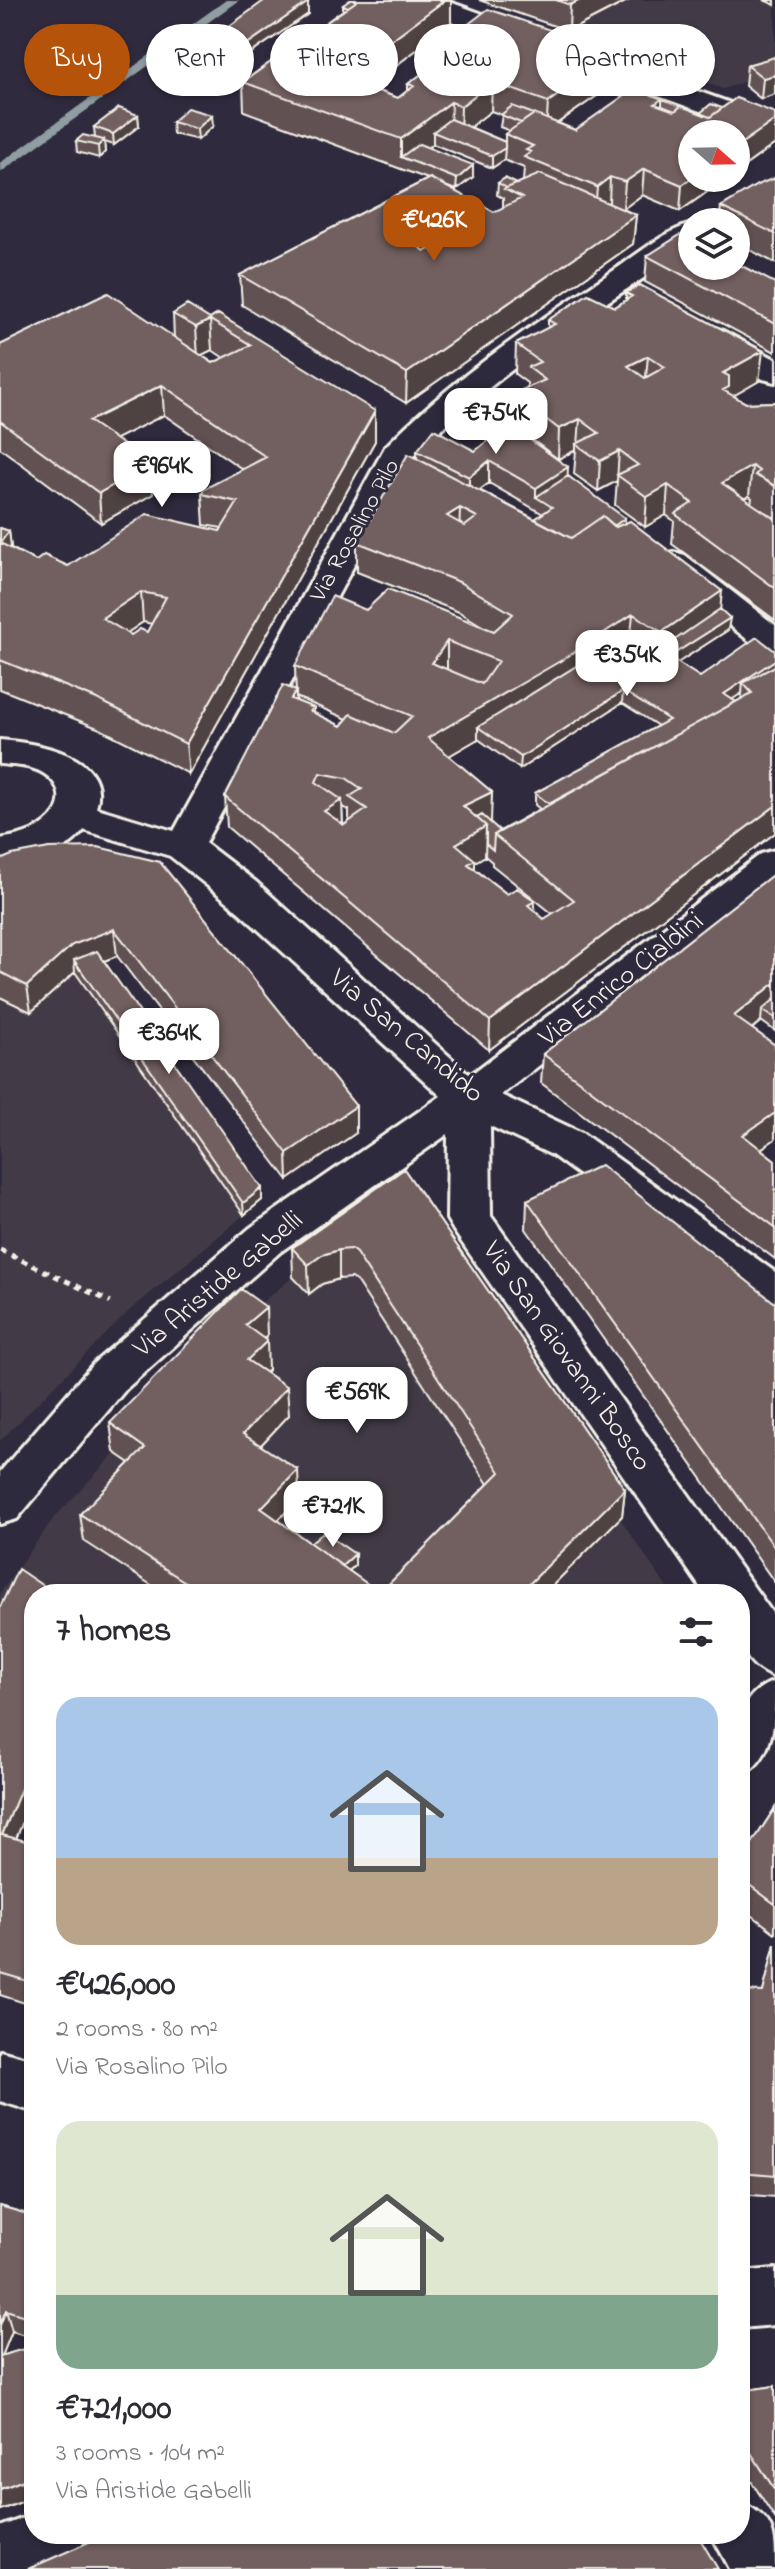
<!DOCTYPE html>
<meta charset="utf-8">
<style>
:root{--surface:#fff;--page:#f2f2f3;--text:#2b2b33;--muted:#7c7c81;--accent:#b45309}
body{margin:0;font-family:"Indie Flower",sans-serif;background:var(--page);color:var(--text);height:100vh;display:flex;flex-direction:column;font-size:30px;white-space:nowrap}
*{box-sizing:border-box;margin:0}
p{font-size:26px;color:var(--muted)}
.icon{flex:none;width:44px;height:44px;fill:none;stroke:currentColor;stroke-width:2;stroke-linecap:round;stroke-linejoin:round}
.map{position:relative;flex:1;overflow:hidden}
.details{position:absolute;left:24px;top:1584px;width:726px;height:960px;display:flex;flex-direction:column;background:var(--surface);border-radius:32px;box-shadow:0 2px 6px #0004}
.details>*{flex:none}
.top-card{position:absolute;left:24px;top:24px;width:728px;height:72px;display:flex;gap:16px}
.needle{width:52px;rotate:110deg}
.controls{position:absolute;left:678px;top:120px;display:grid;gap:16px}
.controls a{display:grid;place-items:center;width:72px;height:72px;border-radius:50%;background:var(--surface);box-shadow:0 2px 6px #0004;font-size:40px}
.price{position:absolute;translate:-50% -68px;padding:0 18px;border-radius:16px;background:#fff;color:#222;font-size:26px;line-height:52px;filter:drop-shadow(0 2px 4px #0008)}
.price::after{content:'';position:absolute;left:50%;top:48px;width:24px;height:18px;margin-left:-12px;background:inherit;clip-path:polygon(0 0,100% 0,50% 100%)}
.price.on{background:var(--accent);color:#fff}
ul{padding:0;list-style:none}
li{display:grid;align-content:center;gap:16px;height:424px;padding:0 32px}
li span{display:grid;place-items:center;height:248px;border-radius:24px;color:#555}
li>.icon{margin-inline-start:auto}
span .icon{width:144px;height:144px;fill:#fffc;stroke-width:1}
li b{font-size:34px}
h2{display:flex;justify-content:space-between;align-items:center;height:96px;padding:0 32px;font-size:34px}
.chip{padding:0 28px;border-radius:36px;background:var(--surface);box-shadow:0 2px 6px #0004;font-size:28px;line-height:72px}
.chip.on{background:var(--accent);color:#fff}
.map>svg:first-child{display:block}
.built{fill:#433a47}
.lines{fill:none;stroke-linecap:round;stroke-linejoin:round}
.stream{fill:#909ea4;fill-rule:evenodd}
.minor-casing{stroke:#f4f1e8;stroke-width:6}
.tertiary-casing{stroke:#f4f1e8;stroke-width:6}
.path{stroke:#f4f1e8;stroke-width:5;stroke-dasharray:6 6;stroke-linecap:butt}
.minor{fill:#2f2a3d;fill-rule:evenodd}
.tertiary{fill:#2f2a3d;fill-rule:evenodd}
.wall{fill:#625152;stroke:#f4f1e8;stroke-width:2;fill-rule:evenodd}
.shaded-wall{fill:#504242;stroke:#f4f1e8;stroke-width:2}
.building{fill:#725e5f;stroke:#f4f1e8;stroke-width:2;fill-rule:evenodd}
.labels{text-anchor:middle;dominant-baseline:central;stroke-width:6;stroke-linejoin:round;paint-order:stroke}
.far-street-label{font-size:24px;fill:#f4f1e8;stroke:#2f2a3d}
.street-label{font-size:28px;fill:#f4f1e8;stroke:#2f2a3d}
</style>
<div class="map">
<svg width="775" height="2569" viewBox="0 0 775 2569">
<rect width="100%" height="100%" fill="#2f2a3d"/>
<filter id="ink" filterUnits="userSpaceOnUse"><feTurbulence type="fractalNoise" baseFrequency=".0125" numOctaves="2"/><feDisplacementMap in="SourceGraphic" scale="16" xChannelSelector="R" yChannelSelector="G"/><feConvolveMatrix kernelMatrix="1 2 1 2 8 2 1 2 1" color-interpolation-filters="sRGB"/></filter>
<g filter="url(#ink)">
<path class="built" d="M629,0h146v71l-52,18 -154,-58z
M75,972l169,243 -115,96 -129,130v-444z
M404,1198l267,396h-637l-34,187v-188l53,-74 190,-201 50,-41z"/>
<g class="lines">
<path class="stream" d="M226,0h13l-239,173v-10z"/>
<defs>
<path id="minor" d="M403,0h41l331,119v19l-368,-132z
M692,224v23c-97,62 -200,128 -281,212l-206,384 51,39 214,193 291,-221 14,-4v33l-274,212 81,38 193,139v40l-16,-5 -207,-152 -62,-29 1,90 284,401v60c-41,-15 -35,-46 -35,-83h-35l-251,-363 -7,-12 1,-85 -168,118 -154,137 -109,130 -17,5v-52l94,-109 156,-135 191,-132 -213,-194 -58,-46 -107,-32 -5,-9 5,-9 14,-4 97,29 211,-384c67,-69 149,-123 228,-176 24,-16 51,-40 79,-47z
M710,327l11,3 54,29v23l-12,-3 -64,-35 -5,-7 5,-7z
M673,552l12,3 90,70v30l-13,-4 -101,-80 -6,-8 6,-8z
M775,1681c0,39 0,79 -35,95 0,-39 -10,-79 35,-95z
M0,2051l34,9v52l-34,-11z
M775,2269v56l-35,3v-56z
M740,2502c35,16 35,30 35,67h-45l-19,-35h29z
M34,2514v20h53l-9,21 -34,14h-44v-42z"/>
<path id="tertiary" d="M0,740c36,3 112,14 96,68 -4,13 -14,27 -25,35 -21,14 -47,17 -71,22v-26c16,-3 33,-6 46,-17 25,-20 12,-47 -15,-54 -10,-3 -21,-3 -31,-4z"/>
</defs>
<use href="#minor" class="minor-casing"/>
<use href="#tertiary" class="tertiary-casing"/>
<path class="path" d="M0,1250l111,52"/>
<use href="#minor" class="minor"/>
<use href="#tertiary" class="tertiary"/>
</g>
<path class="wall" d="M479,0h150l-60,31z
M764,0h11v5z
M343,5l108,19 -84,63 31,11 10,-8v-6l23,-17 1,-15 187,1 -2,29 -59,41 17,7 125,-17 22,-5 53,5v31l-39,28v-38l-44,44h35l-47,33 -38,-16 -19,14 13,6 -3,29 -227,159 -164,-98 -2,-30 188,-96 -184,-68 -1,-29 100,-72zM491,111l11,4 -2,12 10,4 -5,3v8l-35,-15zM433,144l59,24 12,-8 20,8 -1,13 -6,3 -19,-1 -1,12 6,3v10l-9,4 -52,-27 14,5 17,-13 -45,-29z
M308,14l-70,48 -28,-9 -1,-12z
M775,57l-14,42 -16,-13 2,-21z
M138,115l1,11 -25,19 -10,-3 1,10 -6,6 -22,-6 -1,-11 19,-3 -1,-11z
M172,122l41,4 -15,14 -25,-6z
M775,178v85l-39,-20v-21h-17l2,-15z
M647,256l128,27v69l-130,-70z
M626,293l133,88 -26,15 13,7 29,-1v116l-10,-6 10,7v101l-103,-76 2,-23 -8,-6 -21,12 -30,-22 2,-24 -19,10 -24,-17 2,-24 -18,9 -47,-35 2,-30 14,-6v-5l-12,-9 1,-30 32,-16v-8l67,-13 11,-7zM749,496l3,2 -1,5 -6,-4z
M173,314l37,5 8,-5 157,127 -186,333 -89,-45 -100,-40v-161l9,3 2,17 25,13 32,5 152,-35 2,-3 -18,-3 -2,-31 40,-25 -78,-54 -49,24 36,25 2,30 -52,29 -101,-75v-103l174,-7zM212,350l12,8 -11,5 -12,-8zM143,622l9,2 -5,8 -16,3 -4,-2z
M417,451h58l93,25 57,47 95,86 8,21 -51,33 23,14 75,-26v182l-286,217 -262,-223 -2,-30 71,-106v10l18,7v5l27,13 6,-7 -51,-22 -1,-31 71,-56 118,17 -25,-15 -102,-40v-30l60,-84zM489,483l54,31 -8,5 -56,-29zM742,693l-1,6 -5,3 -4,-3zM622,703l36,23 -123,67v12l5,4 -40,22 -10,-8 2,-31 -43,-36 29,-17 42,30zM342,807l7,3v11l-5,4 -1,-1zM485,856l7,6v3l61,49 -9,5 -10,-8 -27,-17 -32,-25v-7z
M49,848l307,285 -68,47 -171,-224 -13,5 158,239 -18,15 -169,-243 -44,40 -31,-15v-137z
M775,873v158l-14,-10 -9,8 23,16v94l-14,10 14,11v99l-234,-176 2,-29z
M404,1169l221,320 -3,27 -78,78h-379l-81,-53 -4,-27 50,-51 -16,-11 -4,-29 157,-88 -3,4 4,31 -2,2 23,43 -28,30 38,53 -21,22 32,23 45,11v11l-6,6 31,22 108,-109 -131,-202 -5,-4 -13,1 -17,5 -13,10 -16,-17 -1,-29z
M527,1200l248,103v280l-249,-354z
M34,1594v200l-18,45 18,4v163l-34,-11v-388z
M775,1808v125l-35,-27v-44z
M775,1944v253l-35,-3v-203l23,1z
M0,2206l34,10v122l-22,-7 -10,25 32,-10v151l-34,13z
M775,2386v132l-35,-54v-73z"/>
<path class="shaded-wall" d="M445,0h6v24l-110,83 -1,-29z
M580,0h49l-60,31 1,-26z
M308,2v12l-70,48 -1,-11z
M619,53l-2,29 -84,58 14,-21 1,-17z
M775,75v19l-14,5 2,-21z
M492,82l-1,29 -31,24 1,-29z
M451,102l-1,29 -17,1v12l-22,17 -10,-4v-18z
M138,115l1,11 -25,19 -1,-11z
M212,115l1,11 -15,14 -1,-11z
M775,120v24l-39,28v-25z
M104,140l1,12 -6,6 -1,-12z
M505,148l-1,12 -12,8v-12z
M473,165v12l-17,13 1,-11z
M644,169l-2,26 -19,14 2,-27z
M610,177l-1,26 -14,10 2,-26z
M692,178h35l-47,33 2,-26z
M405,212v29l-23,-19z
M636,215l-3,29 -227,159 1,-30z
M210,320l2,30 -14,7 -2,-30z
M763,351l-4,30 -31,18 -9,21 4,-47z
M648,356l-3,30 -17,-20z
M162,385l2,30 -72,36 -3,-30z
M375,411v30l-186,333 -3,-30z
M580,419l-2,26 -2,-1v6l-18,9 1,-30z
M619,451l-2,30 -19,10 2,-30z
M489,461v22l-20,15v-21z
M151,464l2,30 -52,29 -2,-30z
M752,466l-3,30 -31,17 4,-30z
M568,467l-1,21 -31,9v-9z
M668,485l-2,30 -21,12 2,-30z
M460,508l-1,30 -12,-22z
M625,518l-1,12 -54,26z
M9,531l4,31 -13,-19z
M722,591l-3,31 -60,40 3,-30z
M141,592l2,30 -38,26 -3,-30z
M633,614l-3,30 -152,83v12l-50,29v-30z
M730,618l-2,12 -60,39 1,-12z
M447,641v30l-15,-8z
M775,660v11l-32,12 -1,10 -20,13 2,-12z
M623,691l-1,12 -102,66 1,-12z
M492,792l-1,30 -20,10 -8,-26z
M342,800l1,30 -19,-19z
M775,806v27l-286,217 1,-29z
M486,826l-1,30 -10,6 -1,28 -18,-46z
M535,901l-2,30 -5,-26z
M114,929l3,27 -37,14 -6,-10 1,12 -44,40 -4,-26 45,-41z
M775,983v27h-13l-1,11 -31,25 4,-30z
M356,1106v27l-68,47 -1,-27z
M775,1113v26l-36,25 4,-29z
M262,1188v12l-18,15 -1,-12z
M339,1250v29l-17,5 -13,10 -1,-29 14,-10z
M266,1307l1,28 -20,19 -2,-29z
M267,1341l1,29 -19,18 -2,-28z
M287,1387l2,28 -44,47 -2,-28z
M298,1470l1,28 -36,38 -2,-28z
M625,1489l-3,27 -78,78h-25z
M355,1554v11l-22,21 -1,-11z
M30,1767l4,27 -27,67 -5,-26z
M6,2310l6,21 -12,30v-36z
M34,2476v21l-34,13v-21z"/>
<path class="building" d="M265,0h37l6,2 -71,49 -28,-10z
M350,0h8l-10,7 -5,-2z
M358,0h87l-105,78 58,20 16,-12 -6,-2 37,-27 -13,-5 56,-43 131,44 -71,49 -56,-20 -31,24 -10,-4 -50,37 -158,-57z
M556,0h24l-10,5z
M775,57v18l-12,3 -16,-13z
M635,88l27,11 -7,5 20,7 6,-5 29,11 26,-19 39,15v7l-39,27v-13h-44v44l-10,7 -38,-16 -19,13 -15,-5 -13,10 -73,-30 7,-5 -5,-2 7,-4 -28,-12 29,-20 41,16z
M655,96l45,17 11,-9 11,4 -12,9 -29,-11 -6,5 -13,-5v-7z
M512,106l22,8 -13,9 -20,-8z
M119,108l19,7 -25,19 -19,-7z
M187,108l25,7 -15,14 -25,-7z
M450,119l55,23v6l-13,8 -59,-24z
M83,135l21,5 -6,6 -22,-5z
M419,144l54,21 -16,14 -56,-22z
M540,174l96,41 -229,158 -167,-98 190,-97 64,34 28,-14 -18,-9zM405,212l44,28 -24,11 -43,-29z
M505,178l12,6 -10,4 -9,-5z
M775,178v56l-54,-27 36,-22z
M680,235l12,6v25h44v-3l39,20v41l-128,-68z
M640,285l123,66 -40,22 6,3v11l-6,3 23,13 29,-1v84l-20,-11 4,-4 -7,-5 -30,17 53,36v69l-100,-74 17,-11 -24,-18 -21,12 -30,-22 21,-10 -19,-14 -19,10 -24,-17 23,-11 -19,-14 -21,10 -46,-35 32,-14 -17,-13 12,-5 -24,-18 39,-20 -7,-4 40,-26 27,13 17,-11 -6,-3zM648,356l17,11 -20,11 -17,-12z
M108,293l105,70 38,-18 -41,-25 -14,7 -23,-13 14,-9 23,14 8,-5 157,97 -189,333 -89,-45 -97,-39v-132l9,3 -9,12 36,18 8,-6 24,11 79,-52 73,17 18,-29 -36,-8 2,-5 62,-32 -104,-72 -73,36 62,43 -52,29 -99,-72v-76zM141,592l25,5 -19,35 -7,-3 -9,6 -29,-17z
M508,424l60,43 -32,21 -47,-27 -20,16 -52,-26 17,-22 41,22z
M408,454l163,84 32,-22 13,11 14,-6 92,70 -60,41 -29,-18 -71,46 -134,78 64,54 -29,14 23,20 -30,18 19,16 -7,4 39,30 10,-6 18,13 -7,4 16,14 30,-19 -80,-65 258,-142 -9,-10 32,-17v140l-285,215 -265,-224 58,-112 13,6 -5,8 23,9 -4,3 31,15 10,-12 43,19 18,-17 -117,-50 37,-70 34,14 22,-21 106,42 19,-17 -54,-32 -102,-40zM460,508l17,9 -12,9 -18,-10zM447,641l51,20 -16,23 -50,-21zM320,773l26,5 16,11 -13,8 18,12 -23,16 -20,-14 18,-11 -26,-18z
M568,476l57,42 -11,8 -11,-10 -32,22 -36,-19 17,-12 -16,-10z
M720,609l10,9 -61,39 31,20 57,-40 18,14v9l-51,34 12,8 -187,102 -14,-11 134,-73 -46,-29 -102,66 -43,-30 153,-95 29,18z
M482,815l18,16 -6,4 -1,15 -7,-6v-18l-9,-8z
M98,847l62,15 196,244 -69,47 -173,-224 -42,16 -45,41 -27,-14v-112l12,-5 37,-7z
M775,873v110l-41,33 41,29v68l-32,22 32,25v67l-232,-173z
M97,951l165,237 -19,15 -169,-243z
M775,999v19l-13,-8z
M601,1165l174,138v245l-248,-348z
M404,1169l221,320 -106,105h-315l-124,-80 65,-66 -35,-25 131,-134 25,18 -21,18 22,16 -20,19 40,27 -44,47 55,36 -37,38 119,85 120,-121 -144,-219 -5,-4 -12,1 -17,5 -14,10 -16,-17z
M323,1532l32,22 -13,12 -32,-23z
M18,1569l37,25h-21v174l-4,-1 -28,68 32,8v140l-34,-10v-366z
M775,1808v96l-35,-26v-16z
M775,1944v231l-35,-3v-181l23,1z
M0,2206l34,10v103l-28,-9 -6,15z
M34,2346v130l-34,13v-133z
M775,2386v104l-35,-54v-45z
M107,2534h590l21,35h-690z"/>
</g>
<g class="labels">
<g class="far-street-label">
<text transform="translate(356 531) rotate(-61)">Via Rosalino Pilo</text>
</g>
<g class="street-label">
<text transform="translate(622 980) rotate(-38)">Via Enrico Cialdini</text>
<text transform="translate(406 1037) rotate(40)">Via San Candido</text>
<text transform="translate(219 1285) rotate(-40)">Via Aristide Gabelli</text>
<text transform="translate(566 1357) rotate(55)">Via San Giovanni Bosco</text>
</g>
</g>
</svg>
<div class="controls">
<a><svg class="needle" viewBox="-14 -14 28 28"><path d="M0-13l5 13h-10z" fill="#e53935"/><path d="M0 13l5-13h-10z" fill="#7c7c81"/></svg></a>
<a><svg class="icon" aria-label="layers" viewBox="0 0 24 24"><path d="M12 4l9 5-9 5-9-5zM3 14l9 5 9-5"/></svg></a>
</div>
<b class="price on" style="left:434px;top:263px">€426K</b>
<b class="price" style="left:496px;top:456px">€754K</b>
<b class="price" style="left:162px;top:509px">€964K</b>
<b class="price" style="left:627px;top:698px">€354K</b>
<b class="price" style="left:169px;top:1076px">€364K</b>
<b class="price" style="left:357px;top:1435px">€569K</b>
<b class="price" style="left:333px;top:1549px">€721K</b>
<div class="top-card">
<a class="chip on">Buy</a>
<a class="chip">Rent</a>
<a class="chip">Filters</a>
<a class="chip">New</a>
<a class="chip">Apartment</a>
</div>
<section class="details">
<h2>7 homes<svg class="icon" aria-label="filters" viewBox="0 0 24 24"><path d="M4 7h16M4 17h16"/><circle cx="9" cy="7" r="2"/><circle cx="15" cy="17" r="2"/></svg></h2>
<ul>
<li><span style="background:linear-gradient(#a9c7e8 65%,#b9a48a 0)"><svg class="icon" aria-label="home" viewBox="0 0 24 24"><path d="M3 11l9-7 9 7M6 9v11h12V9"/></svg></span><div><b>€426,000</b><p>2 rooms · 80 m²</p><p>Via Rosalino Pilo</p></div></li>
<li><span style="background:linear-gradient(#dfe7d0 70%,#7fa58c 0)"><svg class="icon" aria-label="home" viewBox="0 0 24 24"><path d="M3 11l9-7 9 7M6 9v11h12V9"/></svg></span><div><b>€721,000</b><p>3 rooms · 104 m²</p><p>Via Aristide Gabelli</p></div></li>
</ul>
</section>
</div>
